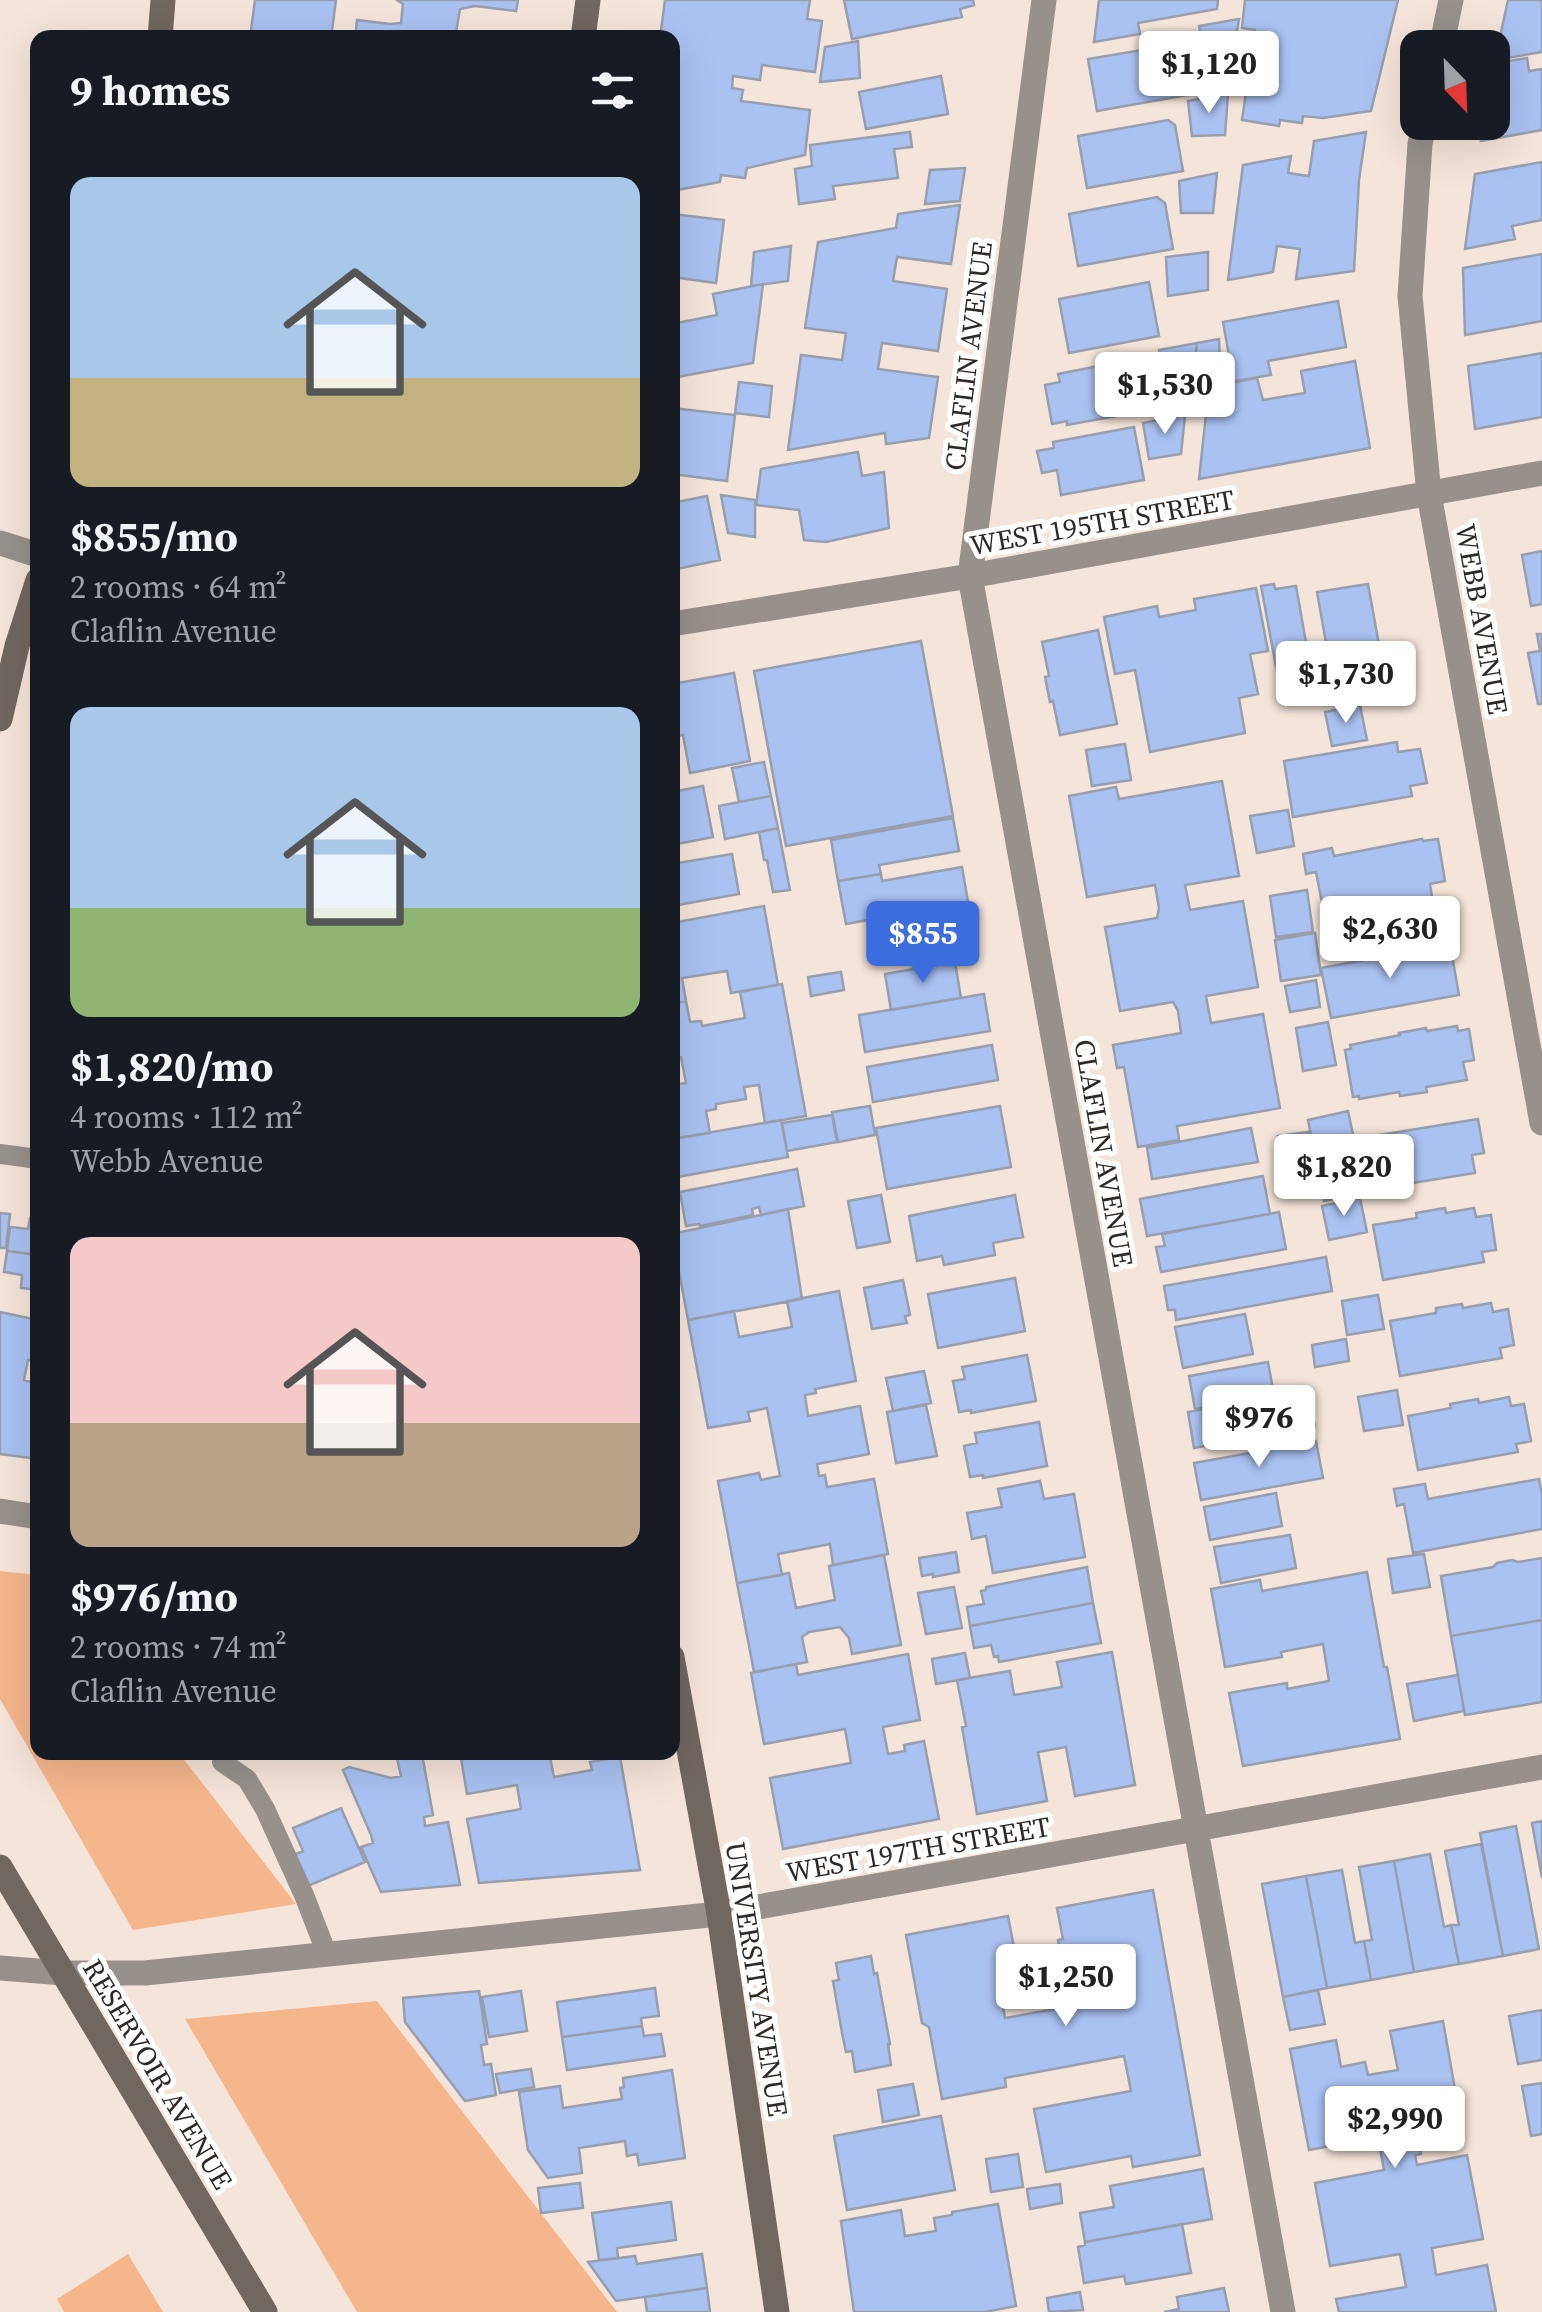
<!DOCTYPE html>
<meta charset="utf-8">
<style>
:root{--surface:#171b24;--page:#242831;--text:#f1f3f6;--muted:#9ea1a6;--accent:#3c6dde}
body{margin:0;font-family:"Source Serif 4",serif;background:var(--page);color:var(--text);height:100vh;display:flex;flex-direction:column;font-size:38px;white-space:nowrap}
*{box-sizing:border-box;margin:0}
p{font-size:32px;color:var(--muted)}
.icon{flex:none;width:55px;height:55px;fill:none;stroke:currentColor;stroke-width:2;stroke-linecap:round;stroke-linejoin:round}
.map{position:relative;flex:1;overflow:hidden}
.drawer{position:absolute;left:30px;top:30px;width:650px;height:1730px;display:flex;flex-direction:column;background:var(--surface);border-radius:20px;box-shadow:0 10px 40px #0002}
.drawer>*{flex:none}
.needle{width:65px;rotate:157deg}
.buttons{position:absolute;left:1400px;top:30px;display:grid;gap:20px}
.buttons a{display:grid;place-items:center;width:110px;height:110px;border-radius:20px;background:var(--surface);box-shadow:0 10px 40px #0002;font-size:50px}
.price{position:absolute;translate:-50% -85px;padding:0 22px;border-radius:10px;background:#fff;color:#222;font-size:32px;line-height:65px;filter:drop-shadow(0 2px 5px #0008)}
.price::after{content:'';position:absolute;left:50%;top:60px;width:30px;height:22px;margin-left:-15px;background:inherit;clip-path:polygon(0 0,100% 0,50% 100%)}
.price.selected{background:var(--accent);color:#fff}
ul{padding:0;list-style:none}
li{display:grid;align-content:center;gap:20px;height:530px;padding:0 40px}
li span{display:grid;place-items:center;height:310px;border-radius:20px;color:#555}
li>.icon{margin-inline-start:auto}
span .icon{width:180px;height:180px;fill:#fffc;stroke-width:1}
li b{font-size:42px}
h2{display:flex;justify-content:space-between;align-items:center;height:120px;padding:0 40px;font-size:42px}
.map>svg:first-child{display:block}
.green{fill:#f5b68c}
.building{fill:#aac2f2;stroke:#979fae;stroke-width:2.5}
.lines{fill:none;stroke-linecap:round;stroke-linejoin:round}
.lane{stroke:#97908b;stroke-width:20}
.street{stroke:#97908b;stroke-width:25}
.secondary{stroke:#706760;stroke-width:25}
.labels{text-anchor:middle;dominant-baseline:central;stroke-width:10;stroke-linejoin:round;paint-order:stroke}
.street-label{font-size:28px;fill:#2f2925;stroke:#fff}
</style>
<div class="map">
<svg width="1542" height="2312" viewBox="0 0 1542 2312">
<rect width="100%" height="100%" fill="#f5e4d9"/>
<path class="green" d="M0,1571l37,4 1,177 141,1 117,151 -163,26 -133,-231z
M377,2001l240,311h-260l-172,-293z
M128,2254l35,58h-99l-7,-13z"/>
<path class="building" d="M255,0h81l-5,38h-81z
M397,0h121l-2,11 -41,-5 -15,3 -4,23 13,6h-114l2,-18 33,4 11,-1 2,-19z
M665,0h145l-3,19 15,2 -7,51 -53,-7 -2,15 -27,-4 -1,12 11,2 -2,11 69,9 -5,45 -58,13 -2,10 -24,-3 -1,7 -48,9v-100l4,-23 -4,-1v-29h-12z
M844,0h129l1,5 -14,4 2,8 -110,22z
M1099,0h119l-1,9 -79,14 2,11 -46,8z
M1245,0h153l-27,111 -48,7 -20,-2 -1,7 -22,-3 -1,6 -37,-6 13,-90 -13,-2z
M1508,0h34v52l-47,8z
M1239,19l-6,36 -28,2 -6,-31z
M858,41l2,37 -40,4 5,-35z
M1178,44l6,5 9,45 -96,17 -9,-52z
M1527,58l2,13 13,-2v61l-61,11 3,-19h8v-46l3,-13z
M941,76l7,38 -82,15 -7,-37z
M1228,94l-3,41 -33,1 -4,-35z
M1168,120l7,5 8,46 -96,17 -9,-52z
M910,132l2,15 -18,2 4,29 -65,8 2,13 -36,5 -4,-35 17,-3 -2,-21z
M1366,132l-7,48 -5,91 -58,8 4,-30 -23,-3 -4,26 -45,8 15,-115 48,-9 -3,17 21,3 5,-35z
M1542,162v58l-30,6 3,13 -50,10 10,-75z
M965,168l-5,33 -35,3 5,-34z
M1217,173l-4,40h-32l-2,-32z
M1157,197l8,6 8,46 -95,17 -9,-52z
M960,205l-9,59 -54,-7 -4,24 54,8 -9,62 -56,-8 -4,26 60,8 -9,61 -43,6 -1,-11 -97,17 13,-95 41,5 4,-27 -41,-5 13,-86 78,-14 2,-14z
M672,214l52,6 -8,63 -44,-6z
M791,246l-3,35 -37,5 3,-34z
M1208,252v38l-40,6 -2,-39z
M1542,254v67l-77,14 -2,-67z
M1149,282l10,54 -90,17 -10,-54z
M763,284l-10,79 -81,15v-54l45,-9 -4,-21z
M1338,301l8,46 -78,14 3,14 -47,8 -3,-20 9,-2 -7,-39z
M1219,339l2,46 -30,5 6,-47z
M1197,343l-5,38 -26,6 -7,-37z
M1542,353v64l-67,12 -7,-63z
M1145,357l10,52 -88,16v-4l-15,3 -7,-39 15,-3 -2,-8z
M1355,361l15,87 -171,31 10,-92 48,-9 6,22 42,-7 -4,-22z
M739,382l33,4 -3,31 -34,-4z
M672,408l63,7 -8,66 -55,-7z
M1185,415l-4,39 -32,5 -6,-36z
M1134,427l10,53 -83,15 -4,-25 -15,3 -5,-22 17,-3 -1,-6z
M858,452l4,24 22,-4 5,56 -63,14 -22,-2 -5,-30 -43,-5 5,-36z
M721,495l34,5v37l-27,-4z
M707,496l13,64 -48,10v-67z
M1542,551v53l-11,2 -9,-51z
M1274,584l1,5 21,-3 14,79 -33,7 -16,-86z
M1368,584l13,72h-4l2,16 -42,7 -2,-15 -5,1 -13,-73z
M1256,588l12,63 -18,3 8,40 -19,4 6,35 -95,19 -15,-82 -20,4 -11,-57 53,-11 2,11 37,-7 -2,-11z
M1098,630l19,94 -57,11 -7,-34 -3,1 -5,-25 4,-1 -7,-34z
M1537,634h5v70h-4l-10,-51 12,-2z
M921,641l32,175 -167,30 -32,-175z
M734,673l16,88 -60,12 -7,-38 -11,2v-53z
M1360,705l7,35 -35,6 -7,-34z
M1397,742l1,10 22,-3 7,34 -17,3 2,10 -119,21 -9,-56z
M1125,744l6,36 -39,6 -6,-36z
M764,762l7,34 -32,6 -7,-34z
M1222,781l17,95 -54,9 5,25 53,-9 15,86 -52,9 5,27 52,-9 17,94 -103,18 2,14 -41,7 -14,-80 -7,1 -4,-23 68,-12 -3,-22 -5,-9 -53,9 -15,-84 52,-9 2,-10 -4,-23 -68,12 -18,-101 47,-9 3,12z
M703,786l10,51 -41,8v-53z
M771,796l7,32 -53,11 -6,-33z
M1288,810l6,36 -37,7 -7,-37z
M953,818l6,33 -80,14 2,9 -43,7 -7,-41z
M778,828l12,62 -17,2 -6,-32h-3l-5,-28z
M1422,839l1,2 15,-2 7,42 -15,3 2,13 -91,17 -4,-15 -15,4 -6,-31 -10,2 -3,-20 29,-6 2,8z
M732,854l7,40 -67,12v-42z
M962,867l6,35 -122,22 -8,-43 43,-7 1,7z
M1307,890l6,42 -37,5 -6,-41z
M764,906l14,79 -47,8 -4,-22 -45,7 4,23 -14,3v-81z
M945,906l7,38 -69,12 -7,-38z
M1315,933l6,42 -40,6 -6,-41z
M1450,944l9,51 -128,23 -10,-50z
M955,962l6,36 -70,12 -6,-36z
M841,972l3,18 -33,6 -3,-19z
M1316,980l4,27 -30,5 -5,-26z
M782,984l24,132 -41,7 -6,-38 -15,2 2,12 -30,5v5l-10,2 4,22 -38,6v-54l14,-2 -5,-26 -9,1v-54l14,-3 4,21 11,-1 1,5 43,-8 -5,-26z
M984,994l6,37 -125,21 -6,-37z
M1328,1022l8,43 -33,6 -7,-43z
M1457,1026l1,5 11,-2 5,31 -11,2 4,18 -41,7 1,5 -27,4 -1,-4 -40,7v-3l-6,1 -8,-47 6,-1 -1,-4 50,-10 -1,-2 27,-5 1,3z
M992,1045l6,35 -125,22 -6,-35z
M870,1106l5,29 -37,7 -6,-30z
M1000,1106l11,61 -124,22 -11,-61z
M1348,1111l8,37 -10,2 9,44 -31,7 -16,-81z
M832,1115l5,27 -50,9 -5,-28z
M1478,1119l6,34 -12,2 3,18 -75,12 -3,-18 -18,3 -6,-34z
M781,1120l7,37 -116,21v-39z
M1251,1128l7,34 -106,17 -5,-31z
M1308,1132l4,29 -29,4 -5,-29z
M797,1169l7,37 -43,9 -2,-8 -7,2 1,6 -53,11 -1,-2 -13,2 -6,-34z
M1263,1176l7,38 -123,22 -7,-37z
M881,1195l9,47 -33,6 -9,-47z
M1015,1195l8,42 -30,6 2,12 -51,10 -2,-9 -25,5 -8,-45z
M1360,1198l7,34 -38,8 -7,-34z
M1445,1208l1,5 28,-5 2,9 15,-2 5,35 -14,2 2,10 -101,18 -10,-55 44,-7 -1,-5z
M788,1209l14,90 -114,21 -16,-86z
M1279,1212l7,37 -125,23 -5,-25 9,-1 -3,-12z
M0,1213l10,1 -4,34h-6z
M30,1218l8,1v36l-31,-4 3,-24 18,2z
M7,1251l31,4v35l-17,-2 1,-13 -18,-3z
M1326,1257l6,34 -156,29 -1,-10h-7l-4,-24z
M1015,1278l10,53 -87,17 -10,-54z
M903,1280l7,35 -5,1 2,7 -35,6 -8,-41z
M839,1291l17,90 -41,8 1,4 -11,2 3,21 52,-10 9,48 -52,10 2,12 6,-1 2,12 47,-8 14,75 -55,11 -3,-21 -52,10 4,21 -45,8 -19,-102 41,-8 2,7 19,-4 -13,-68 -19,4 2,9 -42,7 -20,-108 46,-9 5,26 53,-10 -5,-26z
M1378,1295l6,34 -37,6 -5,-34z
M1491,1303l2,9 15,-3 6,36 -14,3 2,10 -102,18 -10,-55 46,-8v-5l26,-4 1,4z
M0,1312l38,8v42l-10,-2 -4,20 14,4v75l-38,-5z
M1245,1314l8,40 -70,14 -8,-41z
M1346,1339l3,22 -34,6 -3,-22z
M1027,1355l9,46 -65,12v-3l-12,2 -6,-31 12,-2 -3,-12z
M1268,1362l6,33 -79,14 -6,-33z
M924,1371l7,32 -38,8 -7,-33z
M1308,1390l7,36 -121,22 -6,-36z
M1397,1390l6,35 -39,6 -6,-34z
M1509,1397l2,9 13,-2 7,37 -15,3 2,8 -100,18 -10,-54 43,-8 -1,-4 28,-5 1,4z
M926,1405l11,51 -41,7 -9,-51z
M1039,1422l8,44 -64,12v-3l-13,2 -6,-31 13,-3 -2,-10z
M1316,1441l7,37 -122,22 -7,-37z
M1539,1479l3,15v35l-129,24 -9,-49 -7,2 -3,-17 31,-5 3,15z
M1040,1481l4,18 30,-5 11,63 -92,16 -7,-37 -14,3 -5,-26 35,-6 -4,-18z
M1276,1493l6,33 -72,14 -6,-33z
M1290,1535l6,33 -75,15 -7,-36z
M956,1552l3,20 -26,5v-3l-11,2 -3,-18z
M1424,1554l6,33 -37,6 -5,-34z
M884,1555l17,90 -49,9 -3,-16 -9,-11 -31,5 -7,5 5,25 -53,10 -17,-89 52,-10 7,35 39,-8 -6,-34z
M1542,1558v62l-91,16 -10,-60 52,-9 4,-4 15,-3 6,2z
M1087,1567l6,36 -123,23 -3,-19 17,-3 -3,-13 5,-1v-3z
M1367,1572l17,95h3l13,72 -157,27 -14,-73 58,-10v6l42,-8 -6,-37 -42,8 1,5 -57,10 -14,-78 49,-9 2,11z
M954,1587l8,41 -36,6 -8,-41z
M1093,1603l8,40 -102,19 -1,-6 -4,1 -3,-12 -17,3 -4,-22z
M1542,1620v82l-77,13 -14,-79z
M1112,1652l23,133 -60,11 -9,-49 -28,5 9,49 -70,13 -15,-87 4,-1 -9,-46 53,-9 4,24 48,-8 -5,-25z
M965,1653l5,25 -34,6 -4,-25z
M908,1654l12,66 -37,7 5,27 17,-3 -1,-6 20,-4 15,78 -156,30 -13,-71 81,-15 -6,-34 -81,15 -13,-71 45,-9 2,11z
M1458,1675l6,36 -50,10 -7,-37z
M460,1752h89l5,25 38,-7 -2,-8 30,-5 20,113 -161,13 -12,-64 54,-10 -4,-24 -50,9z
M422,1754l11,61 -9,2 1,9 23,-4 12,63 -79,7 -20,-45 12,-4 -2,-8 -28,-65 6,-3 42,11 10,-2 -4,-18z
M341,1808l24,54 -57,24 -14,-31 9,-4 -10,-23z
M1542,1821v57l-10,-55z
M1516,1826l23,123 -36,7 -23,-123z
M1481,1844l22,112 -44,8 -8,-39h8l-14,-74z
M1430,1854l14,73 7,-2 8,39 -45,8 -20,-111z
M1394,1861l20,111 -43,8 -7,-39 8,-1 -13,-73z
M1342,1870l13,73 9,-2 7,39 -44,8 -21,-112z
M1306,1876l21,112 -44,9 -21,-113z
M1153,1890l47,265 -67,12 -2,-11 -85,16 -12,-63 97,-18 -7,-35 -119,22 1,9 -64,12 -13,-72 -7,-4 -16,-88 102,-19 11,58 -21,4 7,40 84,-15 -8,-40 -18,3 -5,-26 5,-1 -6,-31z
M871,1956l3,18 3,-1 13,71h-2l3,21 -36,7 -3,-21 -6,1 -4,-19 -9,-52 6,-1 -3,-17z
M655,1988l4,28 -18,2 1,8 -80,11 -5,-35z
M1318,1990l7,34 -35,6 -7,-33z
M479,1991l8,53 -6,1 3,20 7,-1 5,31 -31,6 -60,-79 -2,-24z
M521,1991l6,40 -38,6 -7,-40z
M1542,2010v50l-24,4 -9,-48z
M1443,2021l19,108 -51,9 2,12 7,-2 1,6 -6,1 2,10 50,-10 16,84 -51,9 4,27 51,-10 9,47h-157l-3,-13 70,-12 -6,-33 -70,12 -15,-83 69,-13 -6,-33 -69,13 -19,-101 46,-9 5,27 24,-5 3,13 30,-5 -8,-39z
M642,2026l2,10 17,-2 4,22 -98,14 -5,-33z
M531,2069l3,18 -34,6 -4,-19z
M672,2070l13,88 -46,7 -2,-11 -10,2 -2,-15 -46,7 3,25 -34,5 -20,-28 -9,-58 41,-6 3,22 59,-9 -2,-11 4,-1 -1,-9z
M1542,2083v51l-11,2 -9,-50z
M913,2084l6,31 -36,7 -5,-32z
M941,2116l14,74 -108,20 -13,-74z
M1018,2154l5,33 -32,5 -5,-33z
M1203,2169l9,50 -127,23 -5,-29 34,-6 -4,-21z
M580,2183l3,25 -42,5 -3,-25z
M1060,2184l2,19 -32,6 -3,-20z
M671,2202l5,38 -59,8 1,10 -19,2 -7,-47z
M998,2204l18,102 -31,6h-131l-13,-91 60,-11 4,26 31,-5 -2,-13 18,-3v-3z
M1182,2224l9,49 -65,11 -2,-8 -40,7 -6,-36 7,-2v-3z
M702,2254l5,34 -91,13 -28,-39 47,-6 2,8z
M707,2288l3,24h-63l-2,-15z
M1224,2288l5,24h-65l15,-3 -2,-12z
M1080,2292l3,18 -34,2 -2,-14z"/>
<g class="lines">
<path class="lane" d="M0,1154l38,5
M222,1762l25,17 18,30 39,86 23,59"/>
<path class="street" d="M1044,0l-74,576 313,1736
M1441,48l10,-48
M1425,122l-5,22 -10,152 19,198 113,629
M0,543l38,12
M672,624l298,-48 572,-103
M0,1511l38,6
M0,1968l63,5h82l574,-59 823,-147"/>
<path class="secondary" d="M160,38l3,-38
M583,38l5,-38
M0,719l17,-73 21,-66
M672,1657l47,257 58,398
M0,1867l265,445"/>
</g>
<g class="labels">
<g class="street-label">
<text transform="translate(968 356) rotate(-83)">CLAFLIN AVENUE</text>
<text transform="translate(1102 522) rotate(-10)">WEST 195TH STREET</text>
<text transform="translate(1482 619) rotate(80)">WEBB AVENUE</text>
<text transform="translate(1104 1153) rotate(80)">CLAFLIN AVENUE</text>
<text transform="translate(918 1849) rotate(-10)">WEST 197TH STREET</text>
<text transform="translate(757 1979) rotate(81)">UNIVERSITY AVENUE</text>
<text transform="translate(158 2074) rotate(59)">RESERVOIR AVENUE</text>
</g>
</g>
</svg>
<div class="buttons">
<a><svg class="needle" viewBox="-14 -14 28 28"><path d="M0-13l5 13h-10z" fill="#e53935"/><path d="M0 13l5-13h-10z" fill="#9ea1a6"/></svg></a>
</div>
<b class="price" style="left:1209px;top:116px">$1,120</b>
<b class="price" style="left:1165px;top:437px">$1,530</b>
<b class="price" style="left:1346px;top:726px">$1,730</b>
<b class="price" style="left:1390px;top:981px">$2,630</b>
<b class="price selected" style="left:923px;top:986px">$855</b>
<b class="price" style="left:1344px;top:1219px">$1,820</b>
<b class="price" style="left:1259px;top:1470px">$976</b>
<b class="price" style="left:1066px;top:2029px">$1,250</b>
<b class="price" style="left:1395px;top:2171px">$2,990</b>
<section class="drawer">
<h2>9 homes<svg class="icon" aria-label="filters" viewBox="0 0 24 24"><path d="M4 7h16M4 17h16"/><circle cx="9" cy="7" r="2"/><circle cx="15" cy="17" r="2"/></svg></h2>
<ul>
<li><span style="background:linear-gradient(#a9c7e8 65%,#c2b280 0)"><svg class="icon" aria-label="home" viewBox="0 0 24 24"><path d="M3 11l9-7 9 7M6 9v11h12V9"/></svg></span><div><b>$855/mo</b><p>2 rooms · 64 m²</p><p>Claflin Avenue</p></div></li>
<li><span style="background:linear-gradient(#a9c7e8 65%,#8fb573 0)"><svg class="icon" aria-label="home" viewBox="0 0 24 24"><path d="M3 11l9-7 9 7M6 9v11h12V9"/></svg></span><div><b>$1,820/mo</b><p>4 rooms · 112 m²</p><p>Webb Avenue</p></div></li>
<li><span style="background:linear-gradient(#f6c9c9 60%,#b9a48a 0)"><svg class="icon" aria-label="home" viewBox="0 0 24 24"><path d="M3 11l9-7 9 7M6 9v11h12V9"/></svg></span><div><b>$976/mo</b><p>2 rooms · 74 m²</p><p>Claflin Avenue</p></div></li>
</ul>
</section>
</div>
